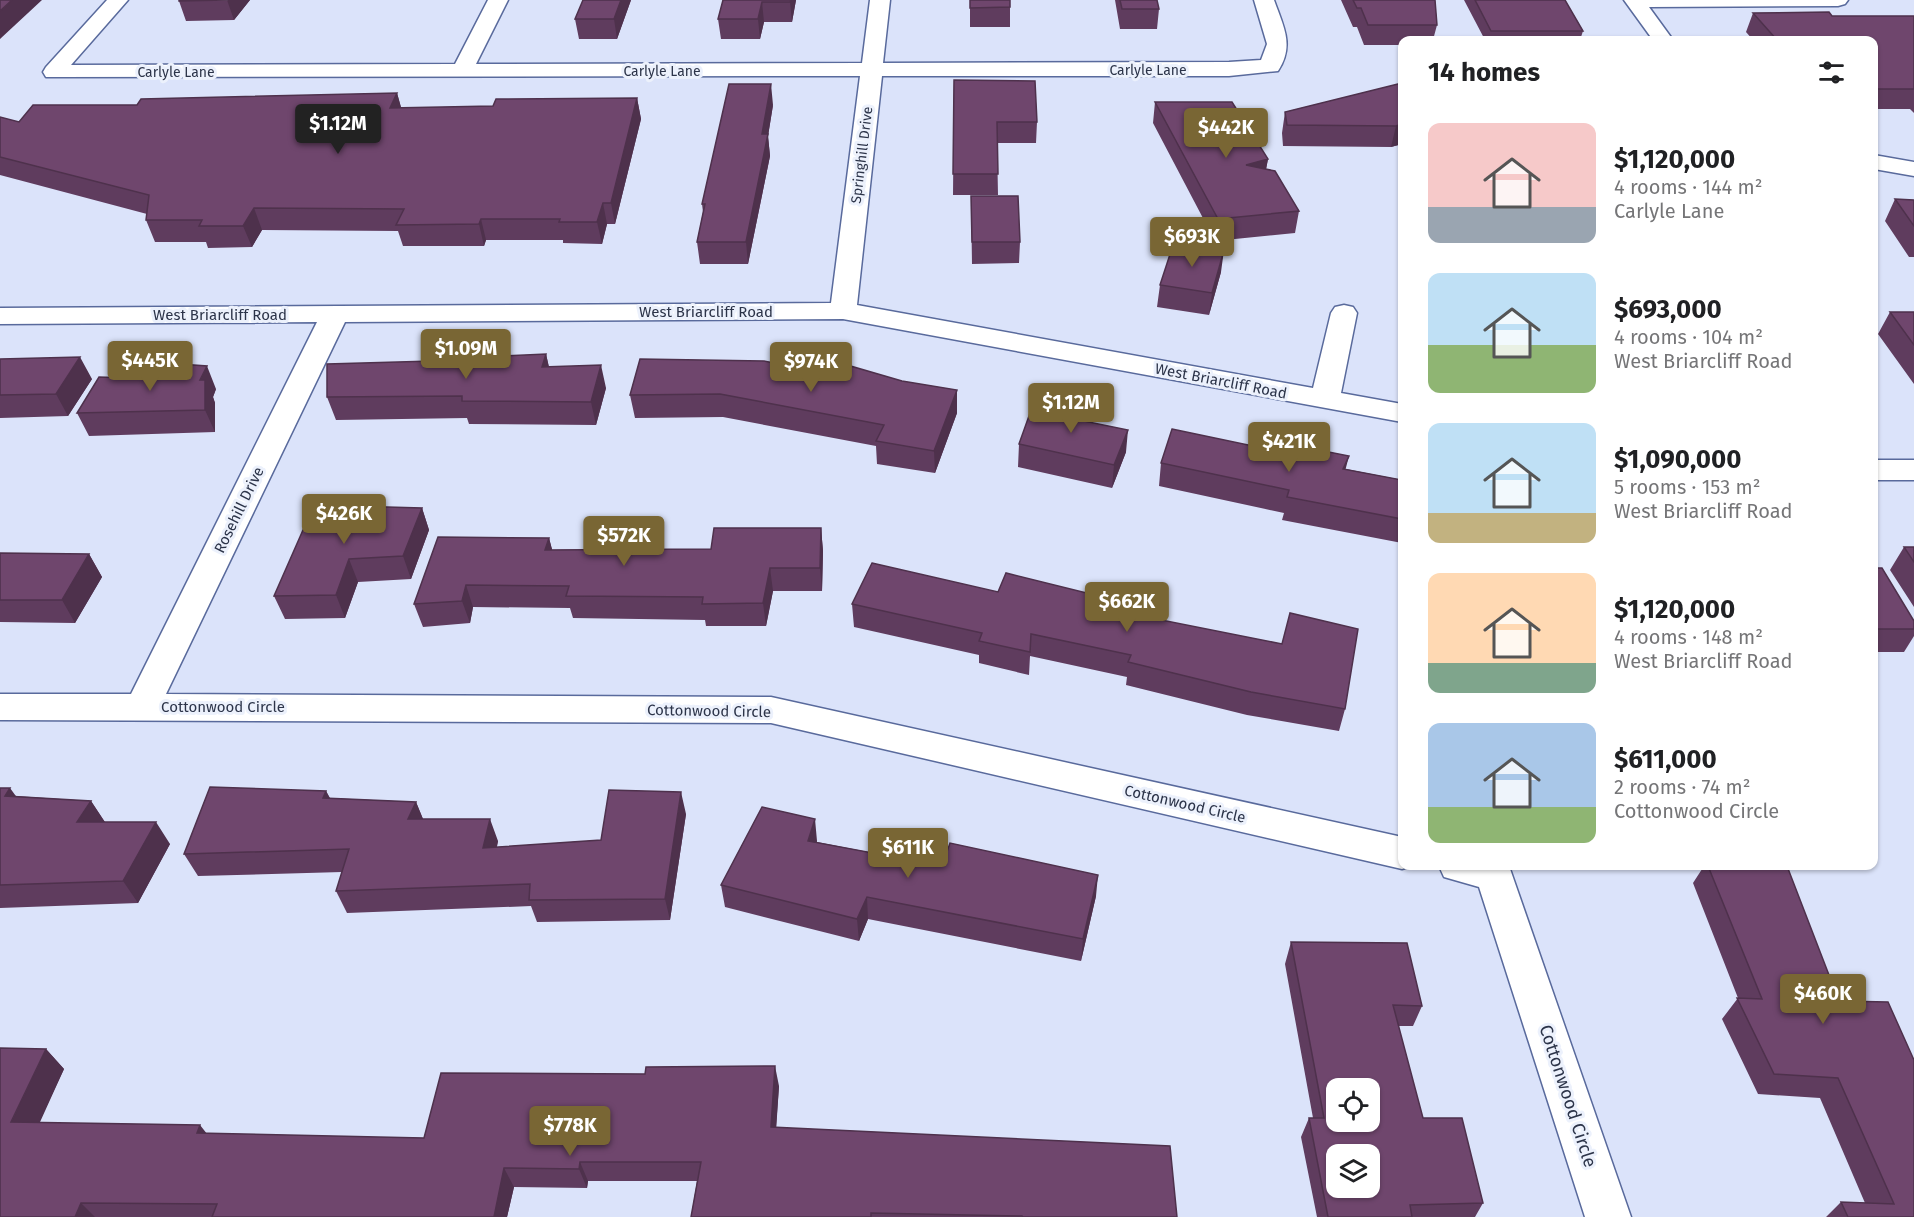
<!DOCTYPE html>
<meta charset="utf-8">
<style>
:root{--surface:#fff;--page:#f6f6f6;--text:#202124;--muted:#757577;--accent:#796634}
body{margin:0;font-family:"Fira Sans",sans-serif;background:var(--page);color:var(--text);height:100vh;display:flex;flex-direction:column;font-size:22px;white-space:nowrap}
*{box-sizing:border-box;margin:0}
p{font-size:20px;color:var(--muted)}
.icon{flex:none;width:33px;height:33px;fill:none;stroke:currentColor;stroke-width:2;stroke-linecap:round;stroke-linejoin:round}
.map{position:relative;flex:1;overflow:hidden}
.side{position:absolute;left:1398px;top:36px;width:480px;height:834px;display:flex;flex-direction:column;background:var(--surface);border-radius:12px;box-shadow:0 2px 4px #0004}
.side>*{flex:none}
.buttons{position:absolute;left:1326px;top:1078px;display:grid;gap:12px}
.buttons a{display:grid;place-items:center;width:54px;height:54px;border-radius:12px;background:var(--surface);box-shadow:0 2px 4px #0004;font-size:30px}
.price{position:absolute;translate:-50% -51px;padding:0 14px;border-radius:6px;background:var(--accent);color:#fff;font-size:20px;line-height:39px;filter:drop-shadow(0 2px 3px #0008)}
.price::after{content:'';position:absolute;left:50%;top:36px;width:18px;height:14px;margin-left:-9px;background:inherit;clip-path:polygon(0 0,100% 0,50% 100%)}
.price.selected{background:#222;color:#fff}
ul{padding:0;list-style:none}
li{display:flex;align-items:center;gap:18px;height:150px;padding:0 30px}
li span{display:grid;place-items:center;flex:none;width:168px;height:120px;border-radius:12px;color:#555}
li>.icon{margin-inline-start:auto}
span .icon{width:72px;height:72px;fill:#fffc;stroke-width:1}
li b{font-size:26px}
h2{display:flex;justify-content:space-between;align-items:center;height:72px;padding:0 30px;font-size:26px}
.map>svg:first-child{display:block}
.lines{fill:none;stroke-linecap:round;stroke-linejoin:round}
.minor-casing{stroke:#596a9c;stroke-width:3}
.minor{fill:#fff;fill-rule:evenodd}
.wall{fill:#5f3c5e}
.shaded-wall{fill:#4e314c}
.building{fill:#6f466d;stroke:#4e314c;stroke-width:1.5;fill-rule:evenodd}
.labels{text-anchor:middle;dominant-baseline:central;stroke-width:6;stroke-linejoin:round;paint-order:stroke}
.far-street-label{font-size:14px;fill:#2c3449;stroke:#ecf1fc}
.street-label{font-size:15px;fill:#2c3449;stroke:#ecf1fc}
.near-street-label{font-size:18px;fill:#2c3449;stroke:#ecf1fc}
</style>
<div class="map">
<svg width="1914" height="1217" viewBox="0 0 1914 1217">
<rect width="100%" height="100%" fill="#dbe3fa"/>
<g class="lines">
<defs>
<path id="minor" d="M107,0h21l-57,65 384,-1 33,-64h20l-32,64 386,-1 8,-63h20l-7,63 346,-1 32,-2 6,-16 -13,-44h20c9,26 21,45 4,71l-49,5h-347l-25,229 456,83 18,-75 4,-6 9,-2 9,2 4,6 -16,80 61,11v18l-559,-103 -498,3 -179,372 605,3 631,140v29h10l-10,3 -631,-146 -771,-3v-26h131l186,-372 -317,2v-16l831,-5 29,-227 -814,1 -3,-5 3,-5z
M1624,0h224l-3,4 -7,2 -189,1 24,33h-20z
M1874,155l40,7v14l-40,-7z
M1874,460h40v20h-40z
M1439,866h70l122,351h-46l-106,-330 -35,-10z"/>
</defs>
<use href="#minor" class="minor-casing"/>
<use href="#minor" class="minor"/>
</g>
<path class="wall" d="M250,0l-16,20 -48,1 -7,-20z
M631,0l-14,39h-38l-4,-20z
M723,0h73l-4,22h-28l-4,17h-39l-3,-20z
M970,0l40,7v20h-40z
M1115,0h42l2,9 -2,20h-37z
M1341,0h94l2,25 -4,15h-31v5h-38l-7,-18h-4z
M1464,0h101l18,31 -3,9h-95z
M1753,13l79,3h82v97l-4,-4h-36v-69h-121l-7,-8z
M954,80l83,42 -1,21h-39l1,52h-45z
M1402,83v61l-11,3 -108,-1 -1,-13 3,-21z
M397,93l4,15 92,-2 144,-8 4,21 -26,105h-8l-5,20 -39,-1v-3h-77l-2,6h-81l-5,-15 -136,-1 -10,17 -44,1 -2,-6h-51l-9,-22 1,-6 -147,-39v-58l19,5 118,-17z
M1155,102l113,57 -2,10 33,42 -4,22 -80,8 -62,-118z
M773,105l-5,31 2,20 -22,108h-48l-3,-22 6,-30 -1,-8z
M971,196l49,46 -1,21 -47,1z
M1895,199l19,1v57h-5l-24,-36z
M1221,272l-12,43 -52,-8 3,-22z
M1890,312h24v72l-36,-50z
M546,354l3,13 57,21 -10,37 -127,-1 -2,-6 -131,2 -9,-23 177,-38z
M0,359l92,20 -24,37 -68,2z
M640,359l317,54 -22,60 -58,-9 -1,-18 -153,-29 -88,1 -5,-23z
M216,389l-3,8 2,6v29l-126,4 -12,-23z
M1077,408l-1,11 50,33 -14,36 -94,-21 1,-23z
M1161,463l185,6 56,11v63l-120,-23 2,-7 -125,-27z
M422,508l7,22 -18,49 -53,3 -13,36 -60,1 -11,-23z
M821,528l2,23 -1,40h-49l-7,35h-60l-1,-6 -132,-2 -3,-10 -97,-1 -3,16 -47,4 -9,-23 135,-66 3,12 159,-1z
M1904,547h10v60l-24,-37z
M0,553l89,1 13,23 -27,46 -75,-1z
M1874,568l40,53v15l-10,16h-30z
M998,592l117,8 -1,10 231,99 -6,22 -92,-16 -121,-30 1,-8 -97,-21 -1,19 -50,-12v-8l-125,-28 -2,-23z
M0,788l16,8 75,5 14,21 65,22 -32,59 -138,5z
M326,791l4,7 86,4 7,17 75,22 -1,6 104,-7 85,-26 -16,106 -133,2 -6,-16 -184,7 -11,-22 6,-19 -144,4 -14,-22z
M817,841v1l279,54 -15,65 -213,-42 -9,22 -134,-34 -4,-22z
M1704,866h83l127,351h-88l15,-15 24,1 -45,-105 -62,-4 -36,-75 16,-21 -45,-115z
M1291,942l131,64 -9,20h-15l25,92 60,85 -8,14h-158l-16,-80 8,-19h4l-28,-154z
M46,1049l18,20 -25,53 168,12 217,4 355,-52 -3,41 401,90h-486l6,-36h-109l-1,7 -73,-1 -7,30h-507z"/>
<path class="shaded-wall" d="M12,0h30l-42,39v-28z
M227,0h23l-16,20z
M621,0h10l-14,39 -3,-20z
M791,0h5l-4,22 -2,-20z
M762,2l2,20 -4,17 -2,-20z
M771,84l2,21 -5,31 2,20 -22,108 -2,-22 16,-108z
M397,93l6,21 -13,-6z
M637,98l4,21 -26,105 -4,-21z
M1402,124v20l-11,3 5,-21z
M1268,159l-4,21 -18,-15z
M603,203l4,21 -5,20 -5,-22z
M254,208l8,22 -10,17 -9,-21z
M481,219l5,21 -2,6 -5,-22z
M1224,250l-3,22 -12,43 3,-22z
M546,354l5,23 -9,-10z
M80,357l12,22 -24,37 -12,-22z
M601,365l5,23 -10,37 -5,-23z
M207,366l9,23 -3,8 2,6v29l-10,-22 -5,-30z
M957,390v23l-22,60 -1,-22z
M1128,430l-2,22 -14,36 2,-23z
M1349,456l-6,23v-10z
M422,508l7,22 -18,49 -8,-23z
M821,528l2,23 -1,40 -2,-23z
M549,538l6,22 -10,-10z
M89,554l13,23 -27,46 -13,-23z
M349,559l9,23 -13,36 -9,-23z
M770,568l3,23 -7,35 -3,-23z
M466,585l7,22 -3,16 -8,-22z
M10,788l16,22 -21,-14z
M326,791l11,22 -14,-15z
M681,792l5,22 -16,106 -5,-21z
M91,801l15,23 -29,-2z
M416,802l9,22 -17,-5z
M490,819l8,22 -7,28 -8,-21z
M815,819l2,22 -6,22 -3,-22z
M156,822l14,22 -32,59 -15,-22z
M1098,875l-2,21 -15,65 2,-22z
M867,897l1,22 -9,22 -2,-22z
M46,1049l18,20 -33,73 -20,-20z
M775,1066l4,20 -4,60 -4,-19z
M200,1125l15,19 -18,-11z
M580,1162l8,19 -1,7 -8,-19z
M504,1168l10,19 -7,30h-13z
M81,1203l14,14h-20z"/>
<path class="building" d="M0,0h12l-12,11z
M179,0h48l-48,1z
M583,0h38l-7,19h-39z
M723,0h68l-1,2h-28l-4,17h-40z
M970,0h40v7l-40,1z
M1120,0h37l2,9h-37z
M1353,0h82l2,25h-69l-7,-17h-4z
M1475,0h90l18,31h-92z
M1829,12l3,4h82v73h-40v-49h-97l-24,-27z
M954,80l81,1 2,41h-40l1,52h-45z
M1402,83v41l-6,2 -109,-1 -2,-13z
M729,84h42l-9,50h6l-22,108h-49l8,-38h-3z
M397,93l-7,15 103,-2 3,-7 141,-1 -26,105h-8l-6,19h-38l1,-3h-79l-2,5 -83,1 8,-16 -150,-1 -11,18h-44l3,-6h-56l3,-25 -149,-38v-40l19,5 14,-17h104l4,-6z
M1155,102h77l36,57 -22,6 29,6 24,40 -81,8z
M971,196h47l2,46h-48z
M1895,199l19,1v26z
M1174,242l50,8 -12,43 -52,-8z
M1890,312h24v33z
M546,354l-4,13 59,-2 -10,37 -129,-1v-5l-135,1v-33l177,-5v-3z
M80,357l-24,37 -56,1v-36z
M640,359l124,2 69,14 7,-12 62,18 55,9 -23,61 -58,-10 8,-16 -164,-31 -90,1z
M165,363l42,3 -7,14h5v30l-128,3 22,-36 58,2z
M1035,399l42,9 -3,11 54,11 -14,35 -95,-21z
M1172,429l129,27 3,-9 45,9 -6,13 59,11v39l-115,-22 2,-7 -128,-27z
M314,505l108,3 -19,48 -54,3 -13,36 -62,1z
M714,528h107l-1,40h-50l-7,35 -61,1 1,-7 -137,-1 3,-10 -103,-1 -4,16 -48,3 24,-67 111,1 -4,12 166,-1z
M1904,547h10v15z
M0,553l89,1 -27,46h-62z
M872,563l126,29 8,-19 109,27 -4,10 171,34 8,-31 68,16 -13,80 -94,-17 -123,-30 3,-7 -100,-21 -1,18 -51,-11 3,-8 -130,-29z
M1874,568h8l32,53v8h-40z
M210,787l116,4 -3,7 93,4 -8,17h82l-7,29 118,-8 8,-50 72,2 -16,107 -136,1 1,-16 -194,7 13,-42 -165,5z
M0,788h10l-5,8 86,5 -14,21h79l-33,59 -123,4z
M762,807l53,12 -7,22 134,25 8,-23 148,32 -15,64 -216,-42 -10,22 -136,-34z
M1708,866h79l52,135 49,1 26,58v157h-66l-7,-15 53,2 -56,-126 -64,-4 -37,-76 25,1z
M1291,942l116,1 15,63 -29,-1 30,113h39l21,85 -73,2 2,12h-84l-19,-99h15zM1336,1089h34v33h-34zM1336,1155h34v33h-34z
M0,1048l46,1 -35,73 189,3 -3,8 227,5 17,-65 204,1 1,-7 129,-1 -4,61 399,19 7,71h-154l-1,-1 -151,-3v4h-180l10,-55h-121l-1,7 -75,-1 -10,49h-282l5,-13 -136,-1 -6,14h-75z"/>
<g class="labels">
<g class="far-street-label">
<text x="1148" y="70">Carlyle Lane</text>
<text x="662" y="71">Carlyle Lane</text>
<text x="176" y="72">Carlyle Lane</text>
<text transform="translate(862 155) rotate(-83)">Springhill Drive</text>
</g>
<g class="street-label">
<text x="706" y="312">West Briarcliff Road</text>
<text x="220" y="315">West Briarcliff Road</text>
<text transform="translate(1221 381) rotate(11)">West Briarcliff Road</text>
<text transform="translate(239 510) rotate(-64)">Rosehill Drive</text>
<text x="223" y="707">Cottonwood Circle</text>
<text transform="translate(709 711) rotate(1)">Cottonwood Circle</text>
<text transform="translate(1185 804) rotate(13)">Cottonwood Circle</text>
</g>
<g class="near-street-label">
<text transform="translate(1568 1096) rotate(72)">Cottonwood Circle</text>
</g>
</g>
</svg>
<div class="buttons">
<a><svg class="icon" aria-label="locate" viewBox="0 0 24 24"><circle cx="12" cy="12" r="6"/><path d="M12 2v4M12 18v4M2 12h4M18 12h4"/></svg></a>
<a><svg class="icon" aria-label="layers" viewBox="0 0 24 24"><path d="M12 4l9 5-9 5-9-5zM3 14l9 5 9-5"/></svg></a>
</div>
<b class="price selected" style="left:338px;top:155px">$1.12M</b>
<b class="price" style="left:1226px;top:159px">$442K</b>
<b class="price" style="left:1192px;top:268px">$693K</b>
<b class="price" style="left:466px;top:380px">$1.09M</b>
<b class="price" style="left:150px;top:392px">$445K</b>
<b class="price" style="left:811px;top:393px">$974K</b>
<b class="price" style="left:1071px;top:434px">$1.12M</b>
<b class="price" style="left:1289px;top:473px">$421K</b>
<b class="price" style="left:344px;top:545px">$426K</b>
<b class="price" style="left:624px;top:567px">$572K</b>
<b class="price" style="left:1127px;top:633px">$662K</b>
<b class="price" style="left:908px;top:879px">$611K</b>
<b class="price" style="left:1823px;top:1025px">$460K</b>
<b class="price" style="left:570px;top:1157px">$778K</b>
<section class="side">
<h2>14 homes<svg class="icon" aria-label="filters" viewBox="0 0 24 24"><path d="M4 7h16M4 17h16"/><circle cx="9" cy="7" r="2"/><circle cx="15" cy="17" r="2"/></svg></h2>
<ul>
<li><span style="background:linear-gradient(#f6c9c9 70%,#9aa5b1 0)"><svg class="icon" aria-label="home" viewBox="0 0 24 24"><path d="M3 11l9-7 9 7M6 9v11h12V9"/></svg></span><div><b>$1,120,000</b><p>4 rooms · 144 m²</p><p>Carlyle Lane</p></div></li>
<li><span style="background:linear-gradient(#bfe0f5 60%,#8fb573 0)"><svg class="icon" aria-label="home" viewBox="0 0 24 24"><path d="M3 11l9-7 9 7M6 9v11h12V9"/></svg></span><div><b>$693,000</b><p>4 rooms · 104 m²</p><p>West Briarcliff Road</p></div></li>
<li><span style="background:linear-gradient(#bfe0f5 75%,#c2b280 0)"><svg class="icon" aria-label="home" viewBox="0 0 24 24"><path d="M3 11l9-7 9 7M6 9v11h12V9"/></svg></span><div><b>$1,090,000</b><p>5 rooms · 153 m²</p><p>West Briarcliff Road</p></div></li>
<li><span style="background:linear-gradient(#ffd9b3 75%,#7fa58c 0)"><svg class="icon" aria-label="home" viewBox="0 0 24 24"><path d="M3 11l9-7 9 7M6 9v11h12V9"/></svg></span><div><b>$1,120,000</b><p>4 rooms · 148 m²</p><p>West Briarcliff Road</p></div></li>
<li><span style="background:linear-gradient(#a9c7e8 70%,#8fb573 0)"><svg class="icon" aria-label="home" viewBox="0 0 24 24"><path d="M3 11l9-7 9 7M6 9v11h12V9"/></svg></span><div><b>$611,000</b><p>2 rooms · 74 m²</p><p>Cottonwood Circle</p></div></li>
</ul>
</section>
</div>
